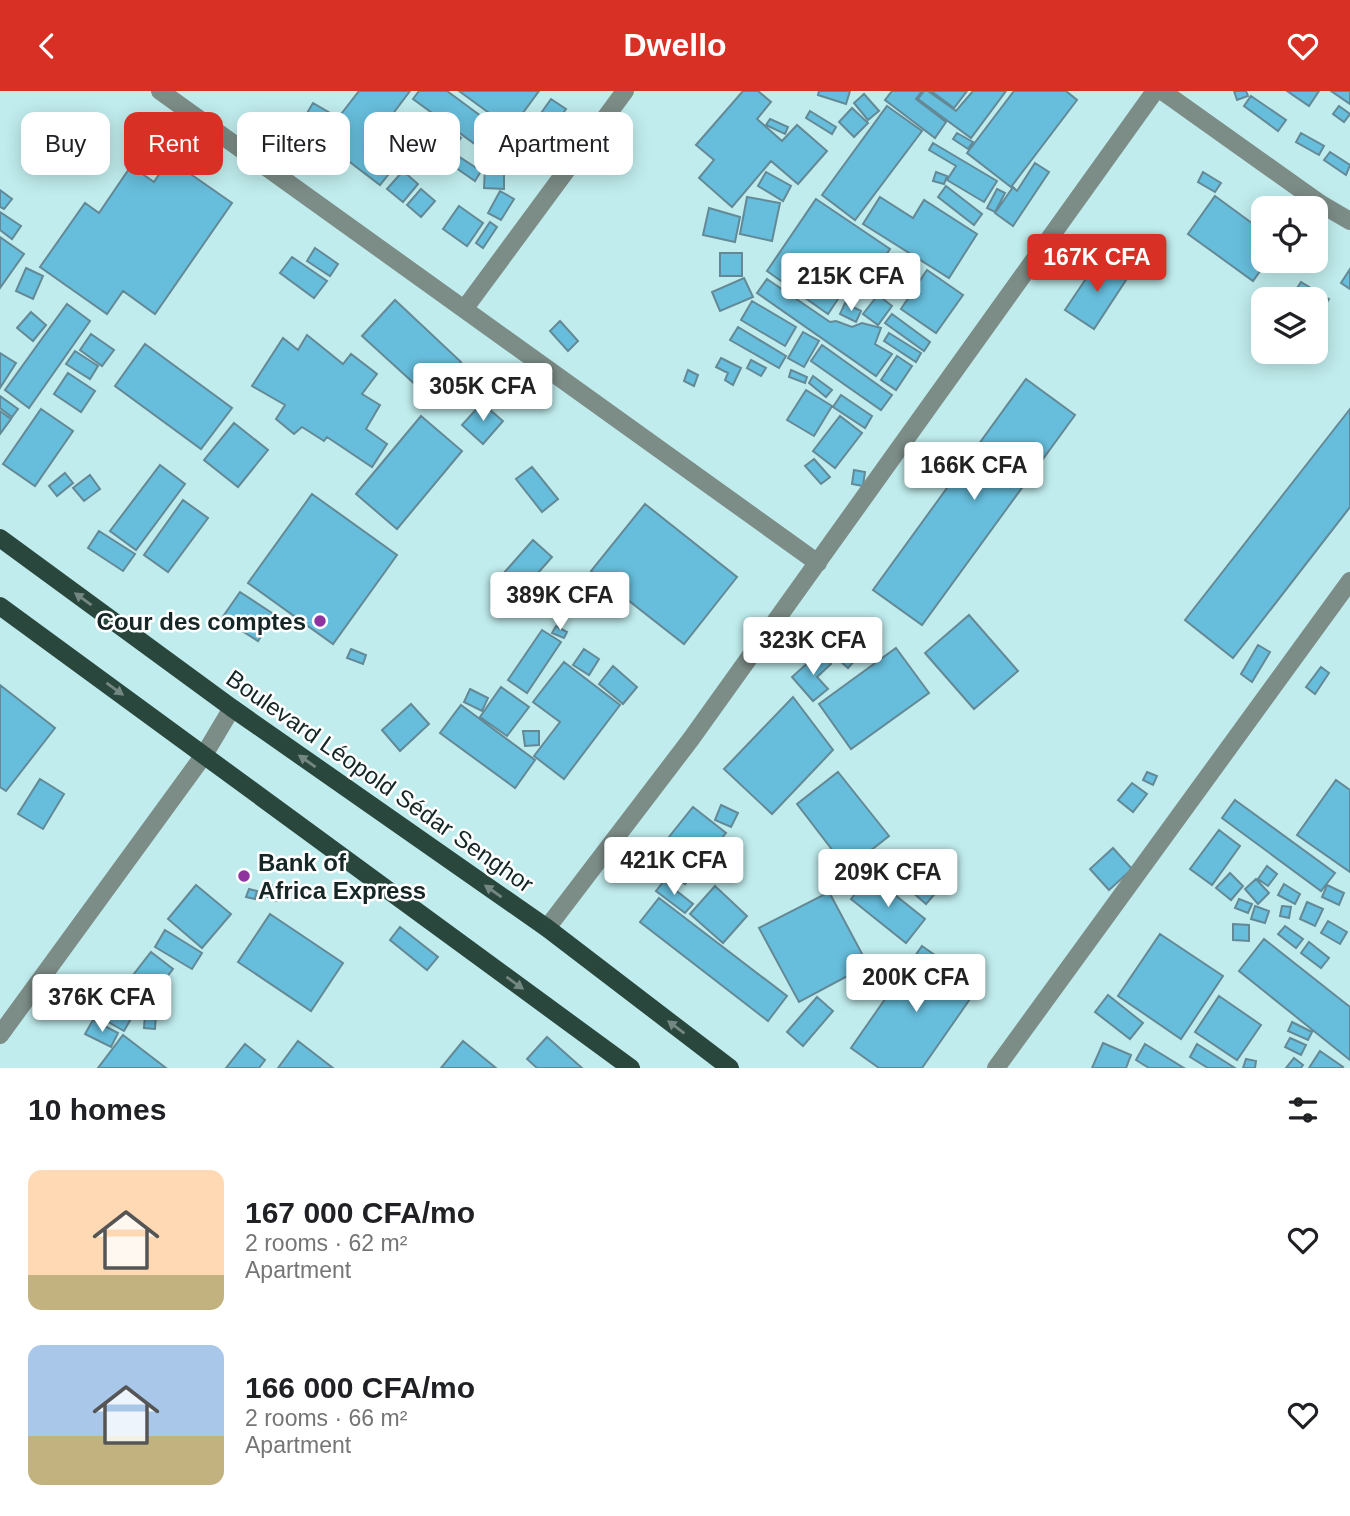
<!DOCTYPE html>
<meta charset="utf-8">
<style>
:root{--surface:#fff;--page:#f6f6f6;--text:#202124;--muted:#757577;--accent:#d93025}
body{margin:0;font-family:Helvetica,sans-serif;background:var(--page);color:var(--text);height:100vh;display:flex;flex-direction:column;font-size:26px;white-space:nowrap}
*{box-sizing:border-box;margin:0}
p{font-size:23px;color:var(--muted)}
.icon{flex:none;width:38px;height:38px;fill:none;stroke:currentColor;stroke-width:2;stroke-linecap:round;stroke-linejoin:round}
.map{position:relative;height:977px;overflow:hidden}
.details{display:flex;flex-direction:column;background:var(--surface);flex:1}
.details>*{flex:none}
.guide{position:absolute;left:21px;top:21px;width:700px;height:63px;display:flex;gap:14px}
.buttons{position:absolute;left:1251px;top:105px;display:grid;gap:14px}
.buttons a{display:grid;place-items:center;width:77px;height:77px;border-radius:14px;background:var(--surface);box-shadow:0 4px 18px #0003;font-size:35px}
.price{position:absolute;translate:-50% -60px;padding:0 16px;border-radius:7px;background:#fff;color:#222;font-size:23px;line-height:46px;filter:drop-shadow(0 2px 4px #0008)}
.price::after{content:'';position:absolute;left:50%;top:42px;width:21px;height:16px;margin-left:-10px;background:inherit;clip-path:polygon(0 0,100% 0,50% 100%)}
.price.current{background:var(--accent);color:#fff}
ul{padding:0;list-style:none}
li{display:flex;align-items:center;gap:21px;height:175px;padding:0 28px}
li span{display:grid;place-items:center;flex:none;width:196px;height:140px;border-radius:14px;color:#555}
li>.icon{margin-inline-start:auto}
span .icon{width:84px;height:84px;fill:#fffc;stroke-width:1}
li b{font-size:30px}
h2{display:flex;justify-content:space-between;align-items:center;height:84px;padding:0 28px;font-size:30px}
.tag{padding:0 24px;border-radius:14px;background:var(--surface);box-shadow:0 4px 18px #0003;font-size:24px;line-height:63px}
.tag.current{background:var(--accent);color:#fff}
header{display:flex;justify-content:space-between;align-items:center;height:91px;padding:0 28px;background:var(--accent);color:#fff;font-size:32px;font-weight:800}
.map>svg:first-child{display:block}
.building{fill:#67bedc;stroke:#648996;stroke-width:2}
.lines{fill:none;stroke-linecap:round;stroke-linejoin:round}
.minor{stroke:#7c8c86;stroke-width:18}
.major{stroke:#2a473e;stroke-width:18}
.oneway{fill:#758782}
.poi-dot{fill:#8f349e;stroke:#fff;stroke-width:2.5}
.labels{text-anchor:middle;dominant-baseline:central;stroke-width:5;stroke-linejoin:round;paint-order:stroke}
.poi-label{font-size:24px;font-weight:bold;fill:#152626;stroke:#fff;text-anchor:end}
.street-label{font-size:24px;fill:#152626;stroke:#fff}
</style>
<header><svg class="icon" aria-label="back" viewBox="0 0 24 24"><path d="M15 5l-7 7 7 7"/></svg>Dwello<svg class="icon" aria-label="heart" viewBox="0 0 24 24"><path d="M12 20l-8-8c-3-5 5-10 8-4 3-6 11-1 8 4z"/></svg></header>
<div class="map">
<svg width="1350" height="977" viewBox="0 0 1350 977">
<rect width="100%" height="100%" fill="#c0eced"/>
<path class="building" d="M359,0h51l-18,24 27,21 -39,49 -59,-45z
M419,0h28l46,34 -4,5 16,12 -11,16 -81,-59z
M459,0h80l-28,38z
M743,0h15l13,11 -14,17 25,22 15,-16 30,26 -29,33 -27,-23 -39,46 -33,-29 15,-18 -18,-15z
M819,0h31l-4,13 -28,-9z
M892,0h30l-6,8 30,23 -11,16 -50,-38z
M924,0h4l28,20 17,-20h33l-35,47 -53,-39z
M931,0h36l-13,17z
M1014,0h52l11,9 -66,87 -44,-34z
M1234,0h12l2,5 -11,4z
M1287,0h32l-10,15z
M1331,0h19v13z
M864,3l15,17 -11,9 -14,-17z
M1251,5l35,24 -8,11 -34,-25z
M551,8l15,10 -32,46 -15,-11z
M313,12l19,11 -11,17 -18,-11z
M887,15l35,25 -67,89 -33,-25z
M1339,15l11,8 -6,8 -11,-8z
M852,17l16,15 -14,14 -15,-15z
M810,20l26,16 -4,7 -26,-16z
M770,28l18,8 -3,7 -19,-9z
M443,32l18,15 -15,18 -18,-15z
M957,42l16,9 -5,7 -15,-10z
M1301,42l23,13 -5,9 -23,-13z
M293,44l17,9 -5,10 -17,-9z
M933,52l64,38 -13,21 -37,-22 9,-14 -27,-16z
M1330,61l20,13 -4,10 -22,-15z
M455,63l26,17 -6,10 -26,-18z
M437,67l4,7 -14,8 -4,-8z
M169,68l63,44 -77,111 -32,-23 -16,23 -67,-47 45,-64 14,10 32,-47 23,16z
M1035,72l14,9 -36,54 -18,-13 18,-26 4,4z
M485,76l19,1v21l-20,-1z
M403,80l15,13 -15,18 -16,-13z
M766,81l25,14 -8,15 -25,-15z
M936,81l11,4 -3,8 -11,-3z
M1203,81l18,11 -6,9 -17,-10z
M946,95l36,28 -8,11 -36,-28z
M421,98l14,12 -14,16 -14,-12z
M997,98l8,4 -10,19 -8,-4z
M0,99l12,9 -8,10 -4,-2z
M500,100l14,8 -13,21 -13,-7z
M1215,105l49,36v29h3l-14,20 -65,-47z
M747,106l33,6 -8,38 -32,-7z
M880,106l33,21 11,-18 53,34 -28,44 -86,-54z
M816,108l74,50 -33,49 -13,-8 -16,24 -61,-43z
M459,115l24,17 -16,23 -24,-17z
M709,117l31,9 -5,25 -32,-7z
M0,121l21,14 -9,13 -12,-9z
M490,131l7,5 -14,21 -7,-5z
M0,146l24,17 -24,34z
M315,157l23,16 -8,12 -23,-15z
M720,162h22v23h-22z
M292,166l35,24 -13,17 -34,-25z
M1100,167l28,19 -34,52 -29,-19z
M26,177l17,8 -10,23 -17,-8z
M1350,178v20l-9,-6z
M927,179l36,25 -27,38 -35,-24z
M744,187l9,19 -33,14 -8,-19z
M767,188l63,43 6,-1 16,6 10,-4 19,5 -6,16 17,10 -16,22 -119,-83z
M1301,191l28,17 -13,21v-21h-26z
M878,204l14,11 -14,19 -15,-11z
M395,209l66,62 -32,35 -67,-61z
M752,210l44,26 -11,19 -44,-26z
M845,212l16,8 -5,11 -16,-8z
M67,213l23,17 -61,87 -24,-18z
M31,221l15,13 -13,16 -16,-13z
M892,223l38,28 -6,9 -39,-28z
M560,230l18,20 -10,10 -18,-20z
M738,236l48,29 -7,12 -49,-28z
M803,241l16,9 -15,26 -16,-9z
M889,242l32,20 -5,9 -32,-21z
M91,243l23,16 -12,16 -22,-16z
M307,244l36,29 8,-10 26,20 -15,20 18,11 -14,24 21,15 -15,23 -45,-30 -3,4 -22,-14 -8,7 -18,-15 9,-14 -33,-19 31,-48 15,12z
M145,253l87,64 -31,41 -86,-63z
M822,254l70,50 -11,15 -70,-49z
M75,260l23,15 -8,13 -24,-15z
M0,262l16,10 -16,25z
M897,265l15,10 -16,24 -15,-10z
M721,267l20,10 -8,17 -8,-5 3,-7 -12,-6z
M751,269l15,8 -5,8 -14,-8z
M458,278l13,4 -4,9 -12,-4z
M688,279l10,5 -4,11 -10,-5z
M791,279l16,7 -2,6 -16,-6z
M68,282l27,18 -14,21 -27,-18z
M813,285l19,14 -6,7 -17,-14z
M1026,288l49,36 -153,210 -49,-35z
M806,299l26,16 -18,30 -27,-16z
M841,304l31,21 -7,12 -32,-21z
M0,305l18,13 -6,8 -12,-9z
M482,312l21,18 -20,23 -21,-19z
M41,318l32,22 -38,55 -32,-22z
M1350,318v98l-117,151 -48,-38z
M0,320l11,8 -11,15z
M421,325l41,35 -65,78 -41,-35z
M840,325l22,17 -27,35 -22,-17z
M234,332l34,27 -30,37 -34,-27z
M814,368l16,18 -9,7 -16,-18z
M160,374l25,19 -49,66 -26,-19z
M532,376l26,32 -16,13 -26,-33z
M854,379l11,2 -2,14 -11,-2z
M65,382l8,10 -16,13 -8,-10z
M90,384l10,14 -16,12 -11,-13z
M312,403l85,61 -64,89 -85,-61z
M183,409l25,18 -40,54 -24,-17z
M645,413l92,73 -53,67 -93,-73z
M99,440l36,23 -12,17 -35,-23z
M533,449l19,17 -37,42 -19,-17z
M240,501l35,23 -17,26 -36,-23z
M969,524l49,56 -44,38 -49,-56z
M845,531l24,22 -21,24 -25,-22z
M556,535l11,6 -3,6 -12,-5z
M542,539l19,12 -34,51 -19,-13z
M1258,554l12,7 -18,30 -11,-8z
M896,557l33,45 -78,56 -32,-45z
M351,558l15,6 -3,9 -16,-6z
M584,558l15,10 -10,16 -16,-10z
M820,561l11,12 -14,13 11,12 -15,12 -21,-24z
M564,571l56,43 -56,74 -30,-23 26,-34 -27,-20z
M613,575l24,21 -14,17 -24,-20z
M1321,576l8,6 -14,21 -9,-7z
M0,594l55,43 -49,63 -6,-4z
M501,596l28,20 -22,29 -27,-19z
M470,598l18,9 -6,13 -18,-9z
M793,606l40,53 -61,64 -48,-45z
M411,613l18,20 -29,27 -18,-21z
M461,614l74,55 -20,28 -75,-55z
M523,640h16v14l-14,1z
M838,681l51,64 -42,33 -50,-65z
M1147,681l10,4 -4,9 -10,-5z
M40,688l24,15 -21,35 -25,-15z
M1336,689l14,10v82l-53,-37z
M1132,692l15,11 -14,18 -15,-12z
M1235,709l100,73 -14,18 -99,-73z
M721,714l17,8 -7,14 -16,-7z
M693,716l33,26 -41,51 -32,-27z
M1219,739l21,16 -28,39 -22,-16z
M1113,757l19,21 -23,21 -19,-21z
M914,765l30,27 -18,21 -30,-26z
M1267,775l10,8 -9,12 -10,-7z
M1230,782l13,13 -12,14 -15,-12z
M870,784l55,44 -19,24 -55,-44z
M1256,788l13,14 -11,11 -13,-15z
M664,790l29,23 -8,9 -29,-22z
M270,793l11,7 -5,10 -12,-6z
M1284,793l16,10 -5,10 -17,-9z
M196,794l35,29 -29,34 -34,-29z
M1327,794l17,8 -5,12 -17,-8z
M715,795l32,30 -24,27 -33,-29z
M249,798l8,2 -2,8 -9,-2z
M829,801l39,73 -69,37 -40,-74z
M659,807l128,98 -19,25 -128,-99z
M1239,808l13,5 -4,9 -13,-5z
M1307,811l16,7 -8,17 -15,-7z
M1255,815l14,5 -4,12 -14,-4z
M1282,815l9,1 -2,11 -9,-2z
M270,823l73,49 -32,48 -73,-49z
M1328,830l19,11 -7,12 -19,-11z
M1233,833l16,1v16l-16,-1z
M1285,835l18,13 -7,9 -18,-14z
M400,836l38,30 -11,13 -37,-30z
M165,839l37,23 -10,16 -37,-22z
M1160,843l63,42 -42,63 -63,-43z
M1264,848l86,68v53l-111,-89z
M1309,851l20,16 -8,10 -20,-15z
M922,855l57,40 -57,82h-43l-28,-20z
M151,861l22,17 -28,36 -22,-17z
M1108,904l35,28 -13,16 -35,-27z
M1219,905l42,29 -24,35 -42,-28z
M817,906l16,14 -30,35 -16,-14z
M104,909l28,17 -8,14 -28,-16z
M145,923l11,1 -1,14 -11,-1z
M93,929l25,13 -7,14 -26,-13z
M1292,931l20,10 -4,8 -20,-9z
M123,944l43,33h-68z
M547,946l35,31h-45l-10,-9z
M1290,947l16,7 -5,10 -16,-8z
M298,950l35,27h-55z
M463,950l33,27h-55z
M1103,952l28,12 -5,13h-34z
M245,953l20,16 -6,8h-33z
M1145,953l39,24h-35l-13,-8z
M1197,953l38,24h-27l-18,-11z
M1320,960l23,16 -1,1h-33z
M1294,967l9,7 -2,3h-15z
M1246,968l10,2 -1,7h-12z"/>
<g class="lines">
<path class="minor" d="M160,0l658,472
M1162,0l159,113 29,17
M465,217l160,-217
M547,837l144,-189 464,-648
M0,944l204,-280 28,-47
M996,977l354,-487"/>
<path class="major" d="M0,447l232,170 315,220 183,140
M0,515l631,462"/>
</g>
<defs><path id="oneway-solid" d="M-6-.8H1V-3.2L6.5 0L1 3.2V.8H-6Z" transform="scale(1.75)"/></defs>
<g class="oneway">
<use href="#oneway-solid" transform="translate(83 508) rotate(-144)"/>
<use href="#oneway-solid" transform="translate(115 598) rotate(36)"/>
<use href="#oneway-solid" transform="translate(307 670) rotate(-145)"/>
<use href="#oneway-solid" transform="translate(493 800) rotate(-145)"/>
<use href="#oneway-solid" transform="translate(515 892) rotate(36)"/>
<use href="#oneway-solid" transform="translate(676 936) rotate(-143)"/>
</g>
<g class="poi-dot">
<circle cx="320" cy="530" r="7"/>
<circle cx="244" cy="785" r="7"/>
</g>
<g class="labels">
<g class="poi-label">
<text x="306" y="530">Cour des comptes</text>
<text x="258" y="771" text-anchor="start">Bank of<tspan x="258" dy="28">Africa Express</tspan></text>
</g>
<g class="street-label">
<text transform="translate(380 690) rotate(35)">Boulevard Léopold Sédar Senghor</text>
</g>
</g>
</svg>
<div class="buttons">
<a><svg class="icon" aria-label="locate" viewBox="0 0 24 24"><circle cx="12" cy="12" r="6"/><path d="M12 2v4M12 18v4M2 12h4M18 12h4"/></svg></a>
<a><svg class="icon" aria-label="layers" viewBox="0 0 24 24"><path d="M12 4l9 5-9 5-9-5zM3 14l9 5 9-5"/></svg></a>
</div>
<b class="price current" style="left:1097px;top:203px">167K CFA</b>
<b class="price" style="left:851px;top:222px">215K CFA</b>
<b class="price" style="left:483px;top:332px">305K CFA</b>
<b class="price" style="left:974px;top:411px">166K CFA</b>
<b class="price" style="left:560px;top:541px">389K CFA</b>
<b class="price" style="left:813px;top:586px">323K CFA</b>
<b class="price" style="left:674px;top:806px">421K CFA</b>
<b class="price" style="left:888px;top:818px">209K CFA</b>
<b class="price" style="left:916px;top:923px">200K CFA</b>
<b class="price" style="left:102px;top:943px">376K CFA</b>
<div class="guide">
<a class="tag">Buy</a>
<a class="tag current">Rent</a>
<a class="tag">Filters</a>
<a class="tag">New</a>
<a class="tag">Apartment</a>
</div>
</div>
<section class="details">
<h2>10 homes<svg class="icon" aria-label="filters" viewBox="0 0 24 24"><path d="M4 7h16M4 17h16"/><circle cx="9" cy="7" r="2"/><circle cx="15" cy="17" r="2"/></svg></h2>
<ul>
<li><span style="background:linear-gradient(#ffd9b3 75%,#c2b280 0)"><svg class="icon" aria-label="home" viewBox="0 0 24 24"><path d="M3 11l9-7 9 7M6 9v11h12V9"/></svg></span><div><b>167 000 CFA/mo</b><p>2 rooms · 62 m²</p><p>Apartment</p></div><svg class="icon" aria-label="heart" viewBox="0 0 24 24"><path d="M12 20l-8-8c-3-5 5-10 8-4 3-6 11-1 8 4z"/></svg></li>
<li><span style="background:linear-gradient(#a9c7e8 65%,#c2b280 0)"><svg class="icon" aria-label="home" viewBox="0 0 24 24"><path d="M3 11l9-7 9 7M6 9v11h12V9"/></svg></span><div><b>166 000 CFA/mo</b><p>2 rooms · 66 m²</p><p>Apartment</p></div><svg class="icon" aria-label="heart" viewBox="0 0 24 24"><path d="M12 20l-8-8c-3-5 5-10 8-4 3-6 11-1 8 4z"/></svg></li>
</ul>
</section>
